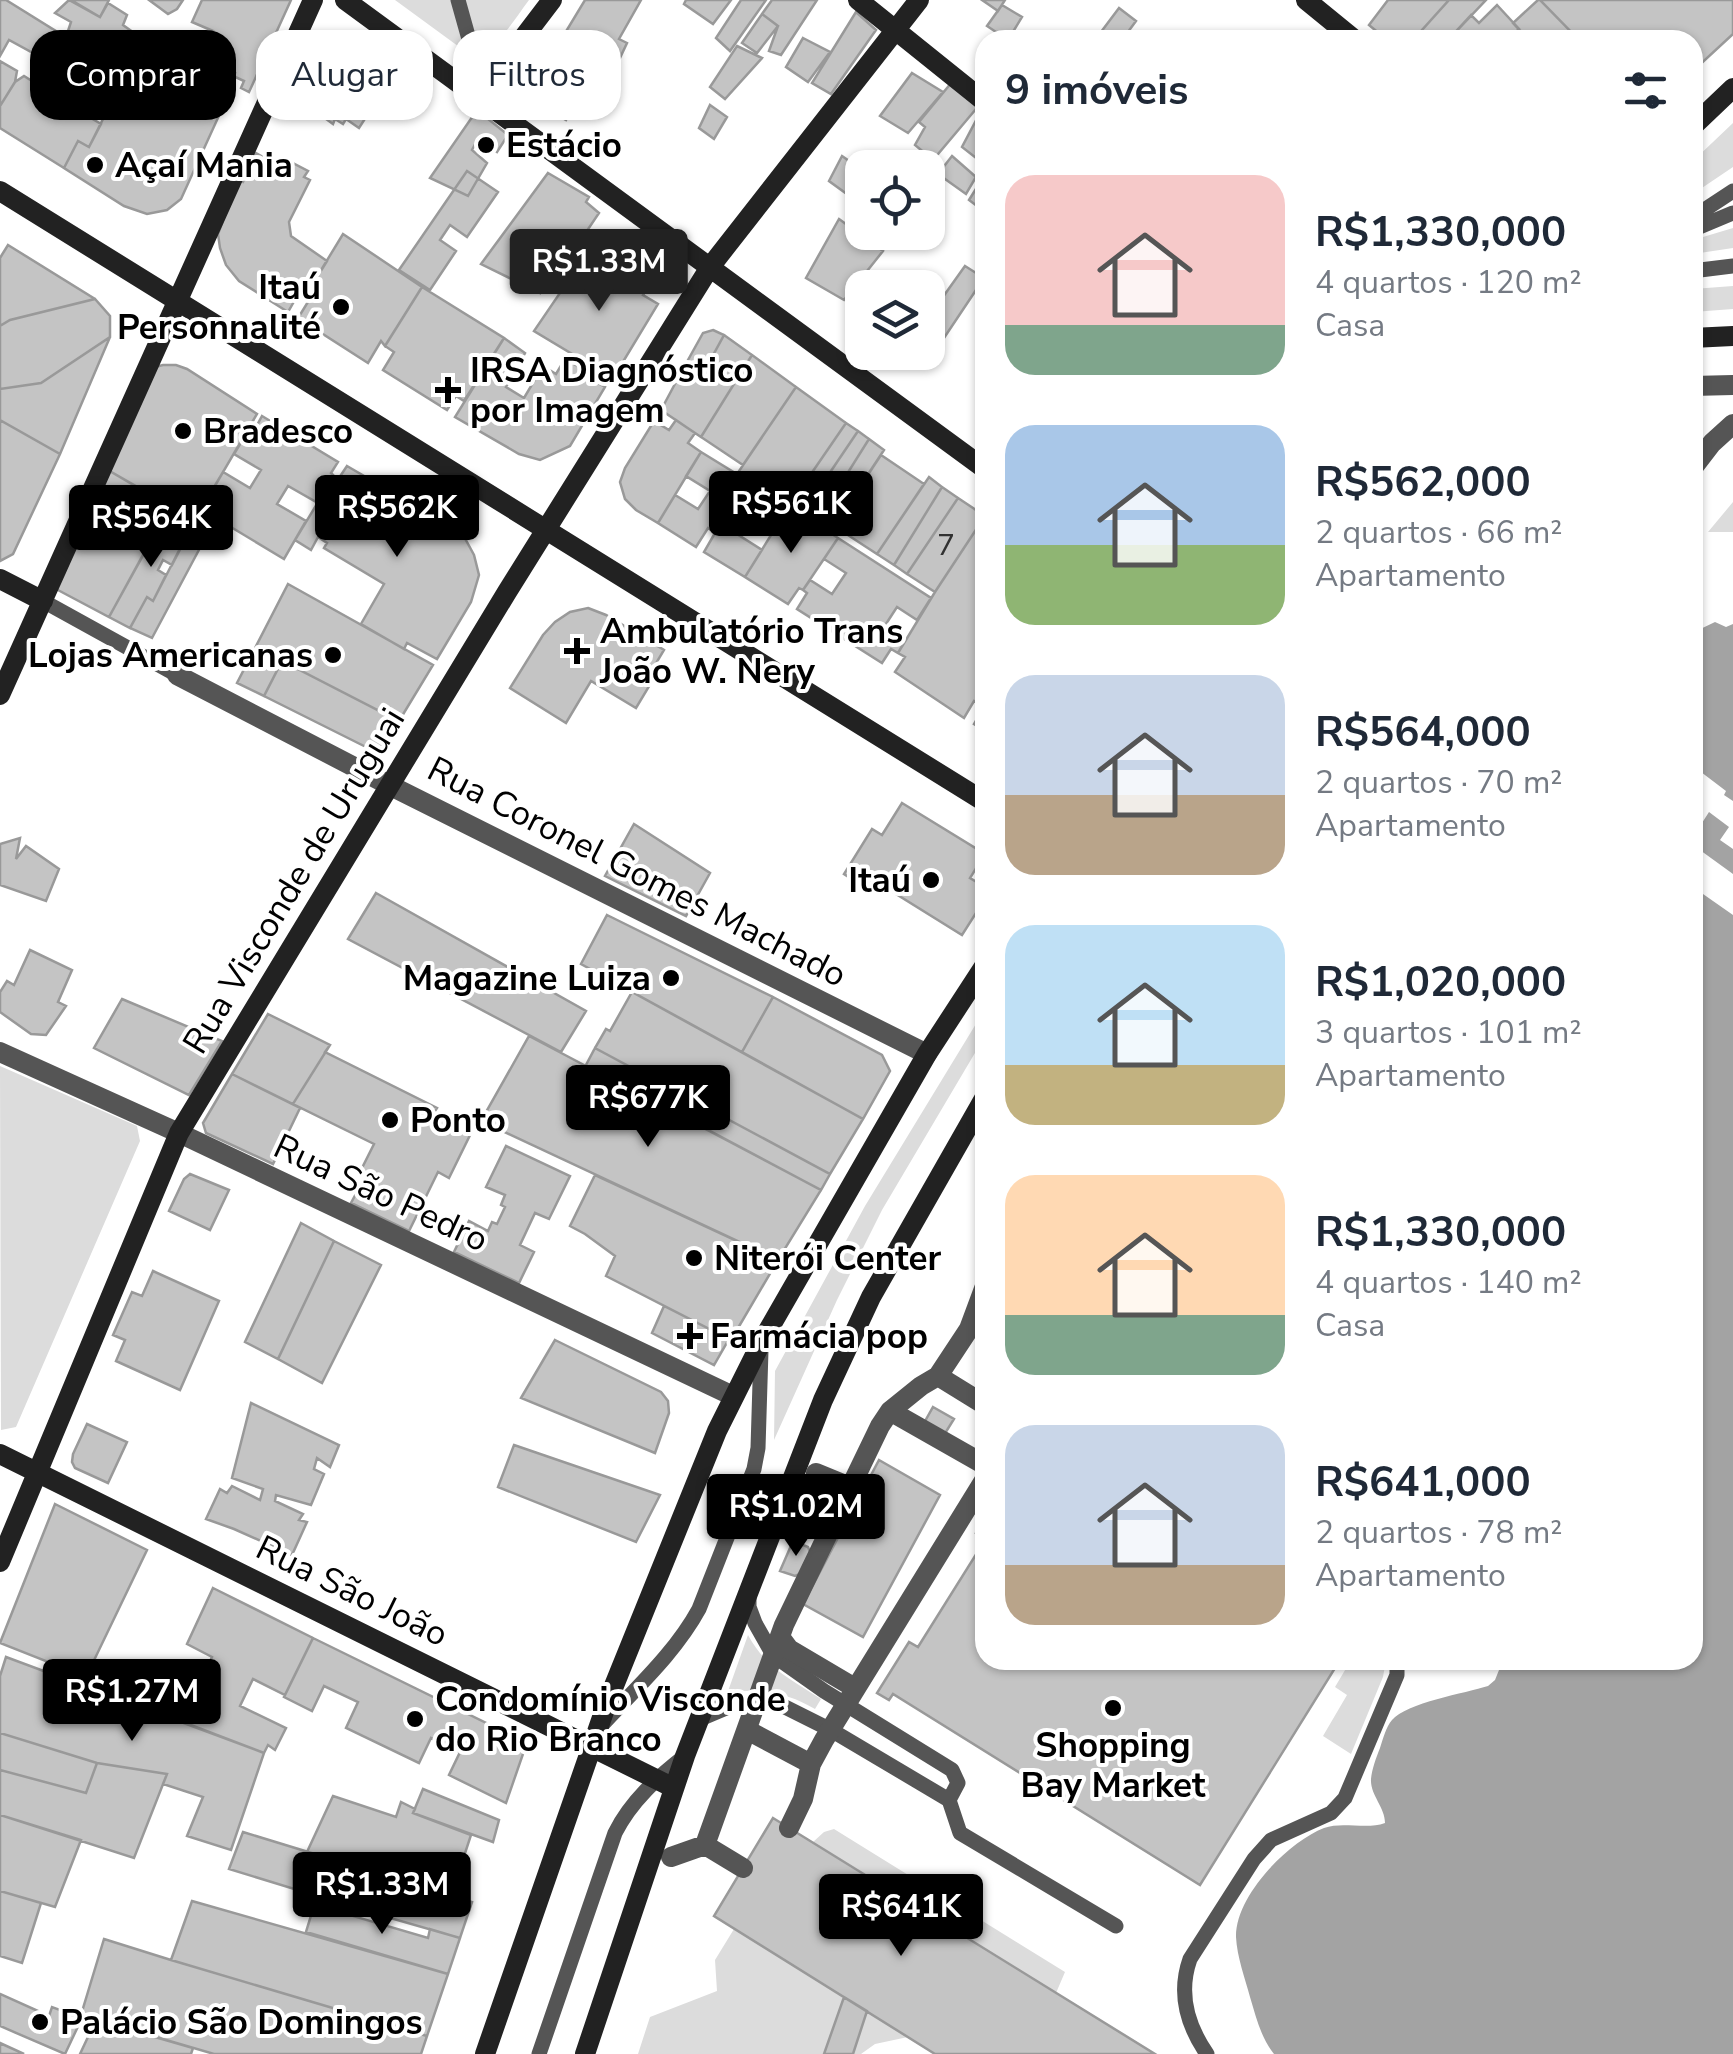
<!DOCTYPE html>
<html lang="pt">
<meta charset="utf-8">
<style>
:root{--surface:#fff;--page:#f6f6f7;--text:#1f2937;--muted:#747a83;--accent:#000}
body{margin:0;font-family:"Nunito Sans",sans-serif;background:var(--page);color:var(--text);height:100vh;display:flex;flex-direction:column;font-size:38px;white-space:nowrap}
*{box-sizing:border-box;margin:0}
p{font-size:32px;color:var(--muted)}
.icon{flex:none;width:55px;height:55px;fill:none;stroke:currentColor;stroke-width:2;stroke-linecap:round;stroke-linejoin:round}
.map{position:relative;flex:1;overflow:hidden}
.side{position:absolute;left:975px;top:30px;width:728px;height:1640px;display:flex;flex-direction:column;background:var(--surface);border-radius:30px;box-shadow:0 2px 8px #0004}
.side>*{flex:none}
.hud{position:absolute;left:30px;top:30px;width:795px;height:90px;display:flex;gap:20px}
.fabs{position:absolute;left:845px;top:150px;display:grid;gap:20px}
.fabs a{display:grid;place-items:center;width:100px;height:100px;border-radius:20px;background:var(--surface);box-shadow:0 2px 8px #0004;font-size:50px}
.price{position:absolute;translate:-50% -85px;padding:0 22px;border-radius:10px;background:var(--accent);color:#fff;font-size:32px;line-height:65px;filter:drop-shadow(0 2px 5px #0008)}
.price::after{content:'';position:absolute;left:50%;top:60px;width:30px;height:22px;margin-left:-15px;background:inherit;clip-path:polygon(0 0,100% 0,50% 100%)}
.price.current{background:#222;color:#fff}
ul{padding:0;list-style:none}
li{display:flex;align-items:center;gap:30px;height:250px;padding:0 30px}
li span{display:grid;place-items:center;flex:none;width:280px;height:200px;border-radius:30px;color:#555}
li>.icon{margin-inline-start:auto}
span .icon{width:120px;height:120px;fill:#fffc;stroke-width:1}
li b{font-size:42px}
h2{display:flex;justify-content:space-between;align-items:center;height:120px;padding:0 30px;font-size:42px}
.pill{padding:0 35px;border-radius:30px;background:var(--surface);box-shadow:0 2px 8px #0004;font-size:35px;line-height:90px}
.pill.current{background:var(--accent);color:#fff}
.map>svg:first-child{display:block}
.green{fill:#dcdcdc}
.water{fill:#a3a3a3}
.pier{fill:#fff}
.building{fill:#c4c4c4;stroke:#999;stroke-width:2.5}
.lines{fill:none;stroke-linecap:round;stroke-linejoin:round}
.lane{stroke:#555;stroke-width:15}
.street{stroke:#555;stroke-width:20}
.secondary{stroke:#222;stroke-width:20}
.poi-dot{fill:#000;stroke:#fff;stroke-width:4}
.labels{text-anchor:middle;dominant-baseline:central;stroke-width:8;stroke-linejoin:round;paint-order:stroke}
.number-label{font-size:30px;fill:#313131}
.poi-label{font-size:35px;font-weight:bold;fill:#000;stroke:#fff;text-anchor:start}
.street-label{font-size:35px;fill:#000;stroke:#fff}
</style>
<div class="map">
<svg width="1733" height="2054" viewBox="0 0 1733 2054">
<rect width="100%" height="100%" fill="#fff"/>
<path class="green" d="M395,0h134c-19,25 -32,54 -67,49z
M1733,123v44l-40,27v-33z
M1733,228v20l-40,6v-14z
M1733,286v23l-40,3v-23z
M1733,502v30h-25z
M985,1009v27l-103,174 -45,90 -63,140 1,-69 90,-165z
M0,1066l137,60 3,15 -124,286 -15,3z
M748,1635c18,33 42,44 73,64l-6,10c-28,-16 -57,-23 -88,-15z
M1351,1660h35l-3,17 -32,77 -28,-18 24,-41 -12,-8z
M834,1829l231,143 -9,21 -243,-151 11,-10z
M734,1929l110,68 -20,57h-186l12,-37 67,-26 -2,-31z
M867,2011l41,26 -33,7 -14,10h-8z"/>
<path class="water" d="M1715,622l11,5 7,-3v1430h-459c-13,-16 -18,-37 -24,-57 -5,-19 -13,-40 -14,-60 -1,-41 52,-95 88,-109 19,-7 42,2 61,-5 0,-16 -15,-28 -14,-44 1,-10 5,-21 9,-31 3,-9 6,-21 12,-28 14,-17 74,-27 96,-34l7,-6 8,-20h189v-1027z"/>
<path class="pier" d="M1701,772l25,19 -2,4 9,6v48l-13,-9 9,-13 -20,-15 -16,25v-53z
M1693,845l40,29v41l-40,-28z"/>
<path class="building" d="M0,0h6l53,33 -15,26 -35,-19 -9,16z
M69,0l31,17 8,-14 19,12 -4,10 28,20 -17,26 -15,-11 -6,5 -47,-28 5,-15 -16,-9z
M71,0h38l-9,17z
M149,0h34l-6,9 -9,5z
M202,0h89l-42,92 -8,-4 3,-7 -11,-5 2,-3 -20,-9 10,-22 -14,-7 2,-4 -21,-9z
M585,0h56l-22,39 8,4 -7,15 -5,-3 -5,6 -14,-9 -3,4 -31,-18z
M686,0h45l-18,24 -29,-20z
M741,0h25l-36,51 -14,-13z
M772,0h45l-36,55 -12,-4 9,-25 -16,-12z
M982,0h23l-7,11z
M1388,0h61l-36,40h-26l-18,-15z
M1449,0h37l-38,40h-35z
M1538,0h2l39,40h-50l-16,-17z
M1540,0h193v34l-41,38v-32h-113z
M1002,5l20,12 -14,23 -21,-14z
M1497,5l22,24 -12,11h-59l23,-25 8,8z
M1119,8l17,13 -14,19h-27z
M856,12l20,18 -45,64 -19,-11z
M762,14l16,12 -21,27 -15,-10z
M59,33l71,42 -19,28 -13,-9 -12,21 15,9 -12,23 -11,-6 -14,27 -64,-40v-22l15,-24 9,-6 8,5z
M803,38l27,14 -22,30 -22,-15z
M737,46l25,12 -37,41 -15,-12z
M0,61l17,10 -2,11 -15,24z
M339,72l40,25 -20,31 -13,-9 -3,5 -8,-5 -2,5 -7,-5 3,-5 -11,-5z
M912,73l31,19 -35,41 -28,-17z
M153,80l69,29 -41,90 -14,11 -20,4 -23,-8 -60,-38 14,-27 11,6 22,-44 26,13z
M952,82l29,21 -48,57 -18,-15 10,-18 -6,-5z
M565,85l16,10 -15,25 -17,-10z
M710,105l17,12 -13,22 -15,-11z
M982,109l3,3v53l-23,-18z
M477,110l31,25 -11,17 -19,-13 -6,11 15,13 -19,33 -38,-18z
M256,153l23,13 4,-8 25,13 -4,6 6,3 -21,42 2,14 36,25 -21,34 -6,-4 -12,21 -49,-31 -13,-16 -6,-17 -2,-14 20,-54 5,2z
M842,156l20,14v35l-33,-24z
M952,156l24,21 -10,17 -28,-20z
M467,171l31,21 -31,45 -17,-12 -10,15 16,11 -26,39 -31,-20z
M548,173l41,24 -3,5 13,11 -46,68 -5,-6 -4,6 -4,12 -59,-29z
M984,176l1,1v35l-16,-12z
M839,219l44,32 -39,49 -38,-22z
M343,234l79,53 -37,59 -4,-5 -13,22 -70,-45 13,-21 -5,-2z
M8,245l87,54 15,17v21l-50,117 -60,-34v-162z
M592,246l58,38 -7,11 15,9 -46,76 -16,-9 -3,4 -20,-12 4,-6 -43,-26z
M965,266l19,12 -56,84 -12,-10h12v-34z
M422,287l82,51 -40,63 -8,-5 -9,14 -64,-40 11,-18 -9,-6z
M95,299l15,17v21l-69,46 -41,6v-63l10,-6z
M713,330l11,5 -24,44 -17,-10 20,-36z
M724,335l28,20 -51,82 -40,-27 22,-41 17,10z
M504,338l21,15 -19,34 18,11 19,-32 13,8 9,-15 28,16 -2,4 14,8 -35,59 -30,14 -21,-6 -64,-37z
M752,355l44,32 -53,78 -42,-28z
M163,365h13l11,4 70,45 -62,106 -94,-54 50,-98z
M796,387l50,36 -57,83 -52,-32z
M262,416l76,46 -7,11 3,3 -16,27 -30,-17 -11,18 29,17 -22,38 -83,-50 22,-37 27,16 11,-18 -27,-16 17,-28 4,3z
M0,420l60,34 -47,100 -13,7z
M676,420l19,13 -7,10 13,9 -43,71 -22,-13 -11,-11 -5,-17 5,-14 29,-47 15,9z
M846,423l12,8 -52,77 -13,-8z
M858,431l11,8 -49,78 -14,-9z
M869,439l15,11 -50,76 -14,-9z
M701,452l88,54 -16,23 -24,-14 -12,19 25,16 -17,27 -41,-25 11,-19 -7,-5 -12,19 -38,-24 17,-28 23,14 12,-18 -24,-15z
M881,455l43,29 -47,70 -43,-28z
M101,466l70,41 -14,23 -25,-15 -12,21 25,15 -36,66 -53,-28z
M347,466l115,67 12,22 5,20 -8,27 -34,57 -30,-16 -3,6 -43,-25 23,-40 -60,-36 3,-5 -9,-6 -7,13 -16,-10 39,-64 5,2z
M929,477l13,10 -48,78 -17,-11z
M942,487l16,11 -51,76 -13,-9z
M958,498l27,18 -50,76 -28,-18z
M789,506l49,32 -35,52 -4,-2 -11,16 -43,-27z
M166,514l25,14 -19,37 -9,-5 -5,10 8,5 -13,26 -6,-4 -17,31 -21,-11z
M985,516v178l-6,10 -5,-3 -10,17 -69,-46 10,-15 -7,-4 37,-61z
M186,537l15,9 -49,92 -22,-10 17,-31 6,4z
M838,538l93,60 -14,22 -20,-13 -13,20 21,14 -7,12 -7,-4 -9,14 -85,-54 10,-16 -4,-3 7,-10 22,14 14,-21 -22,-14z
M288,584l145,81 -34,56 -117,-60 -18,35 -27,-13z
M588,608l18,7 58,35 -12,20 5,3 -21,35 -45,-27 -25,42 -56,-35 33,-53 12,-13 15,-10z
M282,661l117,60 -13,24 -16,4 -106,-53z
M985,694v37l-11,-7 10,-17 -5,-3z
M902,803l83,51 -15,24 15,9v12l-23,36 -87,-54 -6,9 -25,-16 28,-45 10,6z
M634,824l76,49 -24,43 -81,-40z
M20,838l-4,21 10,-13 33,23 -13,32 -46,-16v-41z
M376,893l210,118 -25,41 -213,-113z
M607,915l166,82 -31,55 -161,-88z
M30,950l42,20 -14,32 8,4 -20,29 -15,-1 -31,-22v-20l7,-11 7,4z
M632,992l231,127 -33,55 -235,-126 11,-19 4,2z
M773,997l109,58 8,16 -27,48 -121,-67z
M122,999l100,42 -33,54 -95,-47z
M268,1014l62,31 -5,7 112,56 -2,3 38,18 -24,49 -11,-6 -29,59 -58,-28 14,-26 -6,-3 15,-30 -142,-70z
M268,1014l62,31 -37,59 -61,-30z
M529,1036l292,154 -43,70 -297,-139z
M595,1048l235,126 -9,16 -235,-125z
M232,1074l68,34 -27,56 -67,-31 -3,-10z
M506,1146l64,30 -21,43 -14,-6 -15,32 14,7 -15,31 -65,-31 15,-31 19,10 4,-9 5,2 8,-17 -4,-2 4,-10 -19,-8z
M190,1174l39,16 -19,40 -41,-19 15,-32z
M595,1175l183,85 -47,80 -125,-64 9,-20 -30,-22 -15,-8z
M301,1223l33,18 -56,118 -33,-17z
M334,1241l47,24 -59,118 -44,-24z
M153,1271l66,30 -39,89 -64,-29 9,-21 -12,-5 19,-43 10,4z
M664,1306l65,33 -15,26 -62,-32z
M555,1340l106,52 7,9 1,12 -14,40 -134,-55z
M251,1403l88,42 -9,22 -13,-9 -3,11 10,5 -13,31 -35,-10 -1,6 28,13 -4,6 8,2 -15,33 -58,-26 -28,-10 14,-30 7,4 5,-7 28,14 3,-11 -31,-11z
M933,1407l21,12 -10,16 -20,-12z
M87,1424l40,18 -19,41 -33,-15 -3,-6 1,-8z
M514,1445l146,50 -24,47 -138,-55z
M879,1460l61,35 -77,142 -60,-33z
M55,1504l92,46 -61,127 -86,-34z
M985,1518v21l-9,-6z
M985,1540v120h355l-140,225 -307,-191 -4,6 -12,-7 32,-51 9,5z
M793,1541l15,6 2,5 -10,22 -5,2 -15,-5z
M213,1588l100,50 -28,57 -32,-16 -13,27 46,22 -11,22 -7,-5 -4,8 -102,-39 5,-9 -7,-3 14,-29 25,12 13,-28 -25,-13z
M313,1638l212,104 -4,8 3,1 -18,52 -57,-28 11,-23 -29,-14 -12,25 -73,-35 12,-26 -34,-16 -12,25 -28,-14z
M6,1657l258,96 -33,97 -44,-14 16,-39 -40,-13 4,-10 -70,-11 -97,-30v-57z
M0,1733l97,30 -11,30 -86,-23z
M97,1763l70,11 -33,84 -134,-43v-45l86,23z
M423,1789l76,31 -6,22 -80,-29z
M333,1796l63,21 5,-15 14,7 -2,4 58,22 -20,61 -144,-44z
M0,1815l81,25 -26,67 -55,-16z
M773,1818l382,236h-220l-221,-138z
M243,1832l229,70 -12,36 -112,-32 9,-28 -32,-9 -8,27 -88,-27z
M0,1891l41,12 -19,60 -22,-7z
M317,1896l31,10 -2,8 82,24 2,-9 30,9 -12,36 -142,-42z
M192,1901l256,73 -21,62 -256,-76z
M104,1939l67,21 256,76 -6,18h-207l-133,-39z
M0,1994l49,22 3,-9 30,11 -17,36 -65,-28z
M844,1997l23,14 -14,43h-29z
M95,2022l53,13 45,13 -2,6h-111z
M0,2043l24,11h-24z"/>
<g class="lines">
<path class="lane" d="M458,0l14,50 6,47
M1692,218l41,-27
M1692,230l41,-17
M1692,271l41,-5
M43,601l134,74
M749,1596v11l6,16 18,32 51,36 128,79 6,13 -9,17 11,33 156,93
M700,1719l33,-14 24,-5 28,7 46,23 118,70
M602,1725c34,-37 73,-72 97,-116l55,-140 4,-21 3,-98
M539,2054l76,-221c16,-32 42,-55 70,-77
M1207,2054c-20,-29 -29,-61 -17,-95l64,-100 17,-19 60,-27 14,-15 52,-123v-15"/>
<path class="street" d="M1692,386l41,-1
M1692,469l20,-26 21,-19
M177,675l212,110 538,269
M0,1052l179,81 554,263
M938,1376l47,29
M890,1411l95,54
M816,1473l34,14
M780,1637l9,12 66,39
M747,1730l64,34
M789,1828l14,-29 8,-35 13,-24 161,-261
M705,1845l79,-220 96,-199 10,-15 31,-25 17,-10 31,-47 16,-43
M705,1845l38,23
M671,1857l34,-12"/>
<path class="secondary" d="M345,0l640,469
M858,0l127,102
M1306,0l49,40
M478,97l74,-97
M1692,127l41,-39
M0,191l985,611
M1692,338l41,-2
M0,579l43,22
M0,695l313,-695
M0,1454l674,334
M0,1562l179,-429 328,-541 203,-325 209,-267
M485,2054l122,-351 110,-272 45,-90 165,-287 58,-89
M585,2054l100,-298 138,-356 48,-103 114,-200"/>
</g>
<g class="poi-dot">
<circle cx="486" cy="145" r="10"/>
<circle cx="95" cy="165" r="10"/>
<circle cx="341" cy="307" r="10"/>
<path d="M443 375h10v10h10v10h-10v10h-10v-10h-10v-10h10z"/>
<circle cx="183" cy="431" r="10"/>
<path d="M572 636h10v10h10v10h-10v10h-10v-10h-10v-10h10z"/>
<circle cx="333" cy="655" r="10"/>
<circle cx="931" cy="880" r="10"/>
<circle cx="671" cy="978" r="10"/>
<circle cx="390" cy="1120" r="10"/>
<circle cx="694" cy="1258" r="10"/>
<path d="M685 1321h10v10h10v10h-10v10h-10v-10h-10v-10h10z"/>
<circle cx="1113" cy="1708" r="10"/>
<circle cx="415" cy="1719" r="10"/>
<circle cx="40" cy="2022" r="10"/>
</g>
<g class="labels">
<g class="number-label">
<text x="946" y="545">7</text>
</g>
<g class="poi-label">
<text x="506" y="145">Estácio</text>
<text x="115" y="165">Açaí Mania</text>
<text x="321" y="287" text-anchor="end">Itaú<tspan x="321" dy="40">Personnalité</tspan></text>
<text x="470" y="370">IRSA Diagnóstico<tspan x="470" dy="40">por Imagem</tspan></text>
<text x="203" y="431">Bradesco</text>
<text x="600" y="631">Ambulatório Trans<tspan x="600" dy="40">João W. Nery</tspan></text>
<text x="313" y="655" text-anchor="end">Lojas Americanas</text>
<text x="911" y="880" text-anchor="end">Itaú</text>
<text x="651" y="978" text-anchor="end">Magazine Luiza</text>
<text x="410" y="1120">Ponto</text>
<text x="714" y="1258">Niterói Center</text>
<text x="710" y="1336">Farmácia pop</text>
<text x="435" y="1699">Condomínio Visconde<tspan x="435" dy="40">do Rio Branco</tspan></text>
<text x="1113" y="1745" text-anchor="middle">Shopping<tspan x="1113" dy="40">Bay Market</tspan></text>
<text x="60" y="2022">Palácio São Domingos</text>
</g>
<g class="street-label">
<text transform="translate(637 872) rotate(27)">Rua Coronel Gomes Machado</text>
<text transform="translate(294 881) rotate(-59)">Rua Visconde de Uruguai</text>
<text transform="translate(381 1193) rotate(25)">Rua São Pedro</text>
<text transform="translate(352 1591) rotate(26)">Rua São João</text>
</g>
</g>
</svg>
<div class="fabs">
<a><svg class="icon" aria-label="locate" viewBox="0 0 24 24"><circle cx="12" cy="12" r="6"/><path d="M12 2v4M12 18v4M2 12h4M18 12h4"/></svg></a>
<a><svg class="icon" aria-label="layers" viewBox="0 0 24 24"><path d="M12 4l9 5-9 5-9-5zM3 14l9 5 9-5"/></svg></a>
</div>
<b class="price current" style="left:599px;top:314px">R$1.33M</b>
<b class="price" style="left:791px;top:556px">R$561K</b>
<b class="price" style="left:397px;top:560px">R$562K</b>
<b class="price" style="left:151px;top:570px">R$564K</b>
<b class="price" style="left:648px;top:1150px">R$677K</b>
<b class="price" style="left:796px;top:1559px">R$1.02M</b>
<b class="price" style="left:132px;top:1744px">R$1.27M</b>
<b class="price" style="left:382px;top:1937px">R$1.33M</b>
<b class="price" style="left:901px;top:1959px">R$641K</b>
<div class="hud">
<a class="pill current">Comprar</a>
<a class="pill">Alugar</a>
<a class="pill">Filtros</a>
</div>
<section class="side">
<h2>9 imóveis<svg class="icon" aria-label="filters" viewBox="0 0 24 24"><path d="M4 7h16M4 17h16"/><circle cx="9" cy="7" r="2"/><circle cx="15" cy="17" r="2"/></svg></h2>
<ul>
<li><span style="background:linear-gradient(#f6c9c9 75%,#7fa58c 0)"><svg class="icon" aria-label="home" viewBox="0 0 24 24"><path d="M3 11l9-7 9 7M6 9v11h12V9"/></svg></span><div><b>R$1,330,000</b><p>4 quartos · 120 m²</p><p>Casa</p></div></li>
<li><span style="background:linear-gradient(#a9c7e8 60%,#8fb573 0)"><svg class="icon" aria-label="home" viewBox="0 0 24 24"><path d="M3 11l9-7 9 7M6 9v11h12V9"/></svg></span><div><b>R$562,000</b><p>2 quartos · 66 m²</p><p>Apartamento</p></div></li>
<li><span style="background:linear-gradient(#c9d6e8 60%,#b9a48a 0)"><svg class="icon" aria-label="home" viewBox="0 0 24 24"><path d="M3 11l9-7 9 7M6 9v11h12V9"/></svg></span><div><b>R$564,000</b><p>2 quartos · 70 m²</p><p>Apartamento</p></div></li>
<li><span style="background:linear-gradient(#bfe0f5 70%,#c2b280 0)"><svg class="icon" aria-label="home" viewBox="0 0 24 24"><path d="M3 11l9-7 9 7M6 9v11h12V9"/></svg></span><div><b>R$1,020,000</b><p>3 quartos · 101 m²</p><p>Apartamento</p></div></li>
<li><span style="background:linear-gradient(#ffd9b3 70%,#7fa58c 0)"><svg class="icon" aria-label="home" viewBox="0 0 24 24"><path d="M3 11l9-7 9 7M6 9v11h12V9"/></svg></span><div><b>R$1,330,000</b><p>4 quartos · 140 m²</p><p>Casa</p></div></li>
<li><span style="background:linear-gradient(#c9d6e8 70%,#b9a48a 0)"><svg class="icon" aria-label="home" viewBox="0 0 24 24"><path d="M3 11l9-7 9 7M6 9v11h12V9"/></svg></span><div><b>R$641,000</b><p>2 quartos · 78 m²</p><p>Apartamento</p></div></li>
</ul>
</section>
</div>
